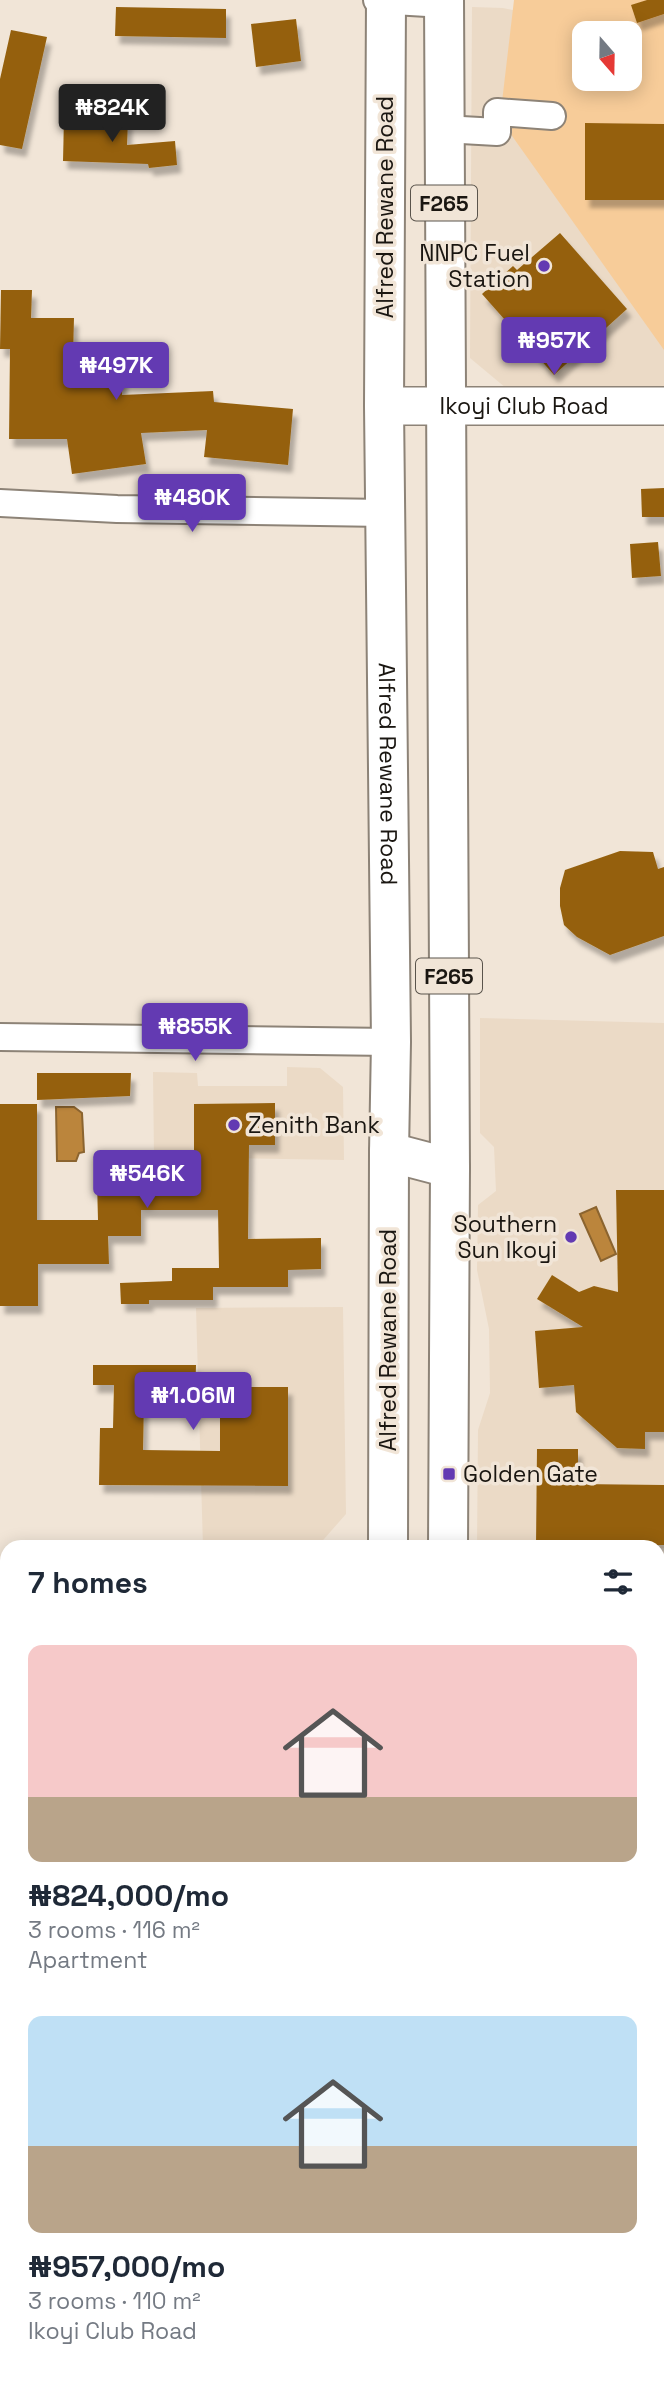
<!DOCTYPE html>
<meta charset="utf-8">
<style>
:root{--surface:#fff;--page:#f6f6f7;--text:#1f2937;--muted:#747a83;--accent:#633ab2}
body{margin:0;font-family:"Space Grotesk",sans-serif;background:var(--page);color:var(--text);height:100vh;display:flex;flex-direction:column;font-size:26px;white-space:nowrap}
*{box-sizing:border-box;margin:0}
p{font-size:23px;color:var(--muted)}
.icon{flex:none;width:38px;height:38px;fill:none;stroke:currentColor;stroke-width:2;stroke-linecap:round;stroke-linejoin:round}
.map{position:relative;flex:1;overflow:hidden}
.details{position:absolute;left:0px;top:1540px;width:665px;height:842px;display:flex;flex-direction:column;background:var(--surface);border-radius:21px 21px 0 0;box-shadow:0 4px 18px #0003}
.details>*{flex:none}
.needle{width:46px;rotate:160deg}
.controls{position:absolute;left:572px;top:21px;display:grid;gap:14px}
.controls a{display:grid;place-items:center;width:70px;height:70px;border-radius:14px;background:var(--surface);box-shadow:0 4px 18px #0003;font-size:35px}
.price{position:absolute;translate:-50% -60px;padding:0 16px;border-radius:7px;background:var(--accent);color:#fff;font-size:23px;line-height:46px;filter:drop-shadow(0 2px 4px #0008)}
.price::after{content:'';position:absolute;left:50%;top:42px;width:21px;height:16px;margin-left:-10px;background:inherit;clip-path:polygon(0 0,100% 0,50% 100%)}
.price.selected{background:#222;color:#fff}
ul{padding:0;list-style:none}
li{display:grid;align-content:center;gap:14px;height:371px;padding:0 28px}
li span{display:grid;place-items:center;height:217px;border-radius:14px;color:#555}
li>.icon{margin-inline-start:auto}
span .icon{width:126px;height:126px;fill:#fffc;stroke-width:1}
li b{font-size:30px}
h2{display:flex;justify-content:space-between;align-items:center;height:84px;padding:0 28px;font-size:30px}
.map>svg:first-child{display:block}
.built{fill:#ebdac6}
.green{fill:#f7cc99;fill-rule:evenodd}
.water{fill:#bb853c;stroke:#8b642f;stroke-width:2}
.building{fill:#95610e;filter:url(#shadow)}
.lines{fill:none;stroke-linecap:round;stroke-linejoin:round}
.street-casing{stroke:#8d8377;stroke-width:30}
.secondary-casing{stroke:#8d8377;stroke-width:40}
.primary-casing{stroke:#8d8377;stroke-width:42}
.street{stroke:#fff;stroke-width:26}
.secondary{stroke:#fff;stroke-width:37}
.primary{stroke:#fff;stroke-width:38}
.poi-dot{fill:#633ab2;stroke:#f1e5d7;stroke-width:2.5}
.labels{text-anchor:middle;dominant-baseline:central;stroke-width:7;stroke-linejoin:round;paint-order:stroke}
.shield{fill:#f1e5d7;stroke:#5a544c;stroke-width:2}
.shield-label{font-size:21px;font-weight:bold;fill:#1a1611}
.street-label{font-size:23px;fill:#1a1611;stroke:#f1e5d7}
.poi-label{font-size:23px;fill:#1a1611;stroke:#f1e5d7;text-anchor:end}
</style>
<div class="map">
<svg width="664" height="2381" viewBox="0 0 664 2381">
<defs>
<filter id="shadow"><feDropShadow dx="4.5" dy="8" stdDeviation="2" flood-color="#0004"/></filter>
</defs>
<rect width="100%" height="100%" fill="#f1e5d7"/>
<path class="built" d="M472,7l31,1 112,25h-31v46h46l34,-31v341l-158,-1 -36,-30z
M480,1018l184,5v525l-187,-1 1,-117 12,-37 -1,-64 -12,-59 1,-65 18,-14 -2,-44 -14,-14z
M287,1067l33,1 23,19 1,73 -190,-3 -1,-85 44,1 1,13h89z
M343,1307l3,207 -29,33h-114l-7,-239z
M658,1852h6v199h-6z"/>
<path class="green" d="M514,0h150v350l-164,-231zM584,33h46v46h-46z"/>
<path class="water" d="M56,1107h18l8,6 2,39 -5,1 -3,8h-19z
M596,1207l20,47 -15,7 -21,-47z"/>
<path class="building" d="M647,0h17v14l-27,9 -6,-18z
M116,7l110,2v29l-111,-2z
M296,19l5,42 -45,6 -5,-43z
M11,30l36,7 -25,112 -22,-4v-66z
M64,118l64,2 -1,25 48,-4 2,24 -28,3 -1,-4 -85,-3z
M585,123l79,1v76h-79z
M560,233l67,76 -73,66 -72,-81 31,-28 4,4z
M1,290h31l-1,28h43l-1,38 51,2 -2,37 91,-4 1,11 79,7 -5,56 -84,-8 3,-27 -66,3 5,31 -74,10 -5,-35h-58l1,-90h-10z
M664,488v29h-22l-1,-28z
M658,542l3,34 -29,2 -2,-34z
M620,851l33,1 5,17 6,-2v69l-54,19 -33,-18 -13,-12 -4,-19v-18l5,-18z
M37,1073h94l-1,23 -93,4z
M275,1103v42h-26l-1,94 73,-1v31l-33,1v17h-75v13h-64v4h-28l-1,-21 52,-2v-13h47l-1,-58h-77v26h-33l1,28h-71v42h-38v-202h37v116h61l-1,-39h11v-16l86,2v-63z
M616,1190h48v242h-19v17l-28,-1 -41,-36 -2,-27 -35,3 -4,-57 48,-4 -46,-28 15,-24 27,17 15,-6 24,6z
M93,1365h103l-1,35h-51l-1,50 77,1v-64h68v99l-189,-1 1,-57h13l1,-43h-21z
M537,1449h41v35l86,1v60h-128z"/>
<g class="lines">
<defs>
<path id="street" d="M377,0l67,4
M444,129l53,3v-20l55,4
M0,503l117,6 268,4
M0,1037l391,5
M658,2067h6
M0,2068h7"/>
<g id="secondary">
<path id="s1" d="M384,406h280"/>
<path d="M0,1581h7"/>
<path d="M658,1586h6"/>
</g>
<g id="primary">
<path id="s2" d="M386,0l-2,406 7,636 -2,110 -1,395"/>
<path d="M444,0l6,1168 -2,379"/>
<path d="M389,1152l61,16"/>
<path d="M387,2381v-6"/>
<path d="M450,2381v-6"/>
</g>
</defs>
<use href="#street" class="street-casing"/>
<use href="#secondary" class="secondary-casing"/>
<use href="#primary" class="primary-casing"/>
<use href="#street" class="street"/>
<use href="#secondary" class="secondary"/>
<use href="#primary" class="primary"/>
</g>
<g class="poi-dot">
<circle cx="544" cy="266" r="7"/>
<circle cx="234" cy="1125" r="7"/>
<circle cx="571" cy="1237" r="7"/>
<rect x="442" y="1467" width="14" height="14" rx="3.5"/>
</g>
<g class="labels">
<g class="shield">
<rect x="411" y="185.5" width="66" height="35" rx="5"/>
<rect x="416" y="958.5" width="66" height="35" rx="5"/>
</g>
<g class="shield-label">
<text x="444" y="203">F265</text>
<text x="449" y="976">F265</text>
</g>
<g class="street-label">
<text transform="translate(385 207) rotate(-90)">Alfred Rewane Road</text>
<text stroke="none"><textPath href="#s1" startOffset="140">Ikoyi Club Road</textPath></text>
<text stroke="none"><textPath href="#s2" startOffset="774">Alfred Rewane Road</textPath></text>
<text transform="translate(388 1340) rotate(-90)">Alfred Rewane Road</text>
</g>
<g class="poi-label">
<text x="530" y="253">NNPC Fuel<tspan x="530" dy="26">Station</tspan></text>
<text x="248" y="1125" text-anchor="start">Zenith Bank</text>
<text x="557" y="1224">Southern<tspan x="557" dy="26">Sun Ikoyi</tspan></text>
<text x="463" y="1474" text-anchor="start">Golden Gate</text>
</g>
</g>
</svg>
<div class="controls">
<a><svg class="needle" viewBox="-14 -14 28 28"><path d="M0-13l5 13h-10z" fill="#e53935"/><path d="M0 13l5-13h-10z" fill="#747a83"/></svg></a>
</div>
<b class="price selected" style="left:112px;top:144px">₦824K</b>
<b class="price" style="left:554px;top:377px">₦957K</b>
<b class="price" style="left:116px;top:402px">₦497K</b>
<b class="price" style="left:192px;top:534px">₦480K</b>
<b class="price" style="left:195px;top:1063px">₦855K</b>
<b class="price" style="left:147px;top:1210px">₦546K</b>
<b class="price" style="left:193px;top:1432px">₦1.06M</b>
<section class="details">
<h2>7 homes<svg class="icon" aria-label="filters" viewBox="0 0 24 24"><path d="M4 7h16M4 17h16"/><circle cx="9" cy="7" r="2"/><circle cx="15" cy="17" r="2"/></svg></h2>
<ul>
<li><span style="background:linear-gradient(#f6c9c9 70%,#b9a48a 0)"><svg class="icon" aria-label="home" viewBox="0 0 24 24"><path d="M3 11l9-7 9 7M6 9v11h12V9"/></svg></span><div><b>₦824,000/mo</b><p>3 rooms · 116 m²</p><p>Apartment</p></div></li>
<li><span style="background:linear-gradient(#bfe0f5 60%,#b9a48a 0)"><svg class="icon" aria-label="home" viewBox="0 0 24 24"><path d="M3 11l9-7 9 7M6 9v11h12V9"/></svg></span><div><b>₦957,000/mo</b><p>3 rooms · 110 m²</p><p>Ikoyi Club Road</p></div></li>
</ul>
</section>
</div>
